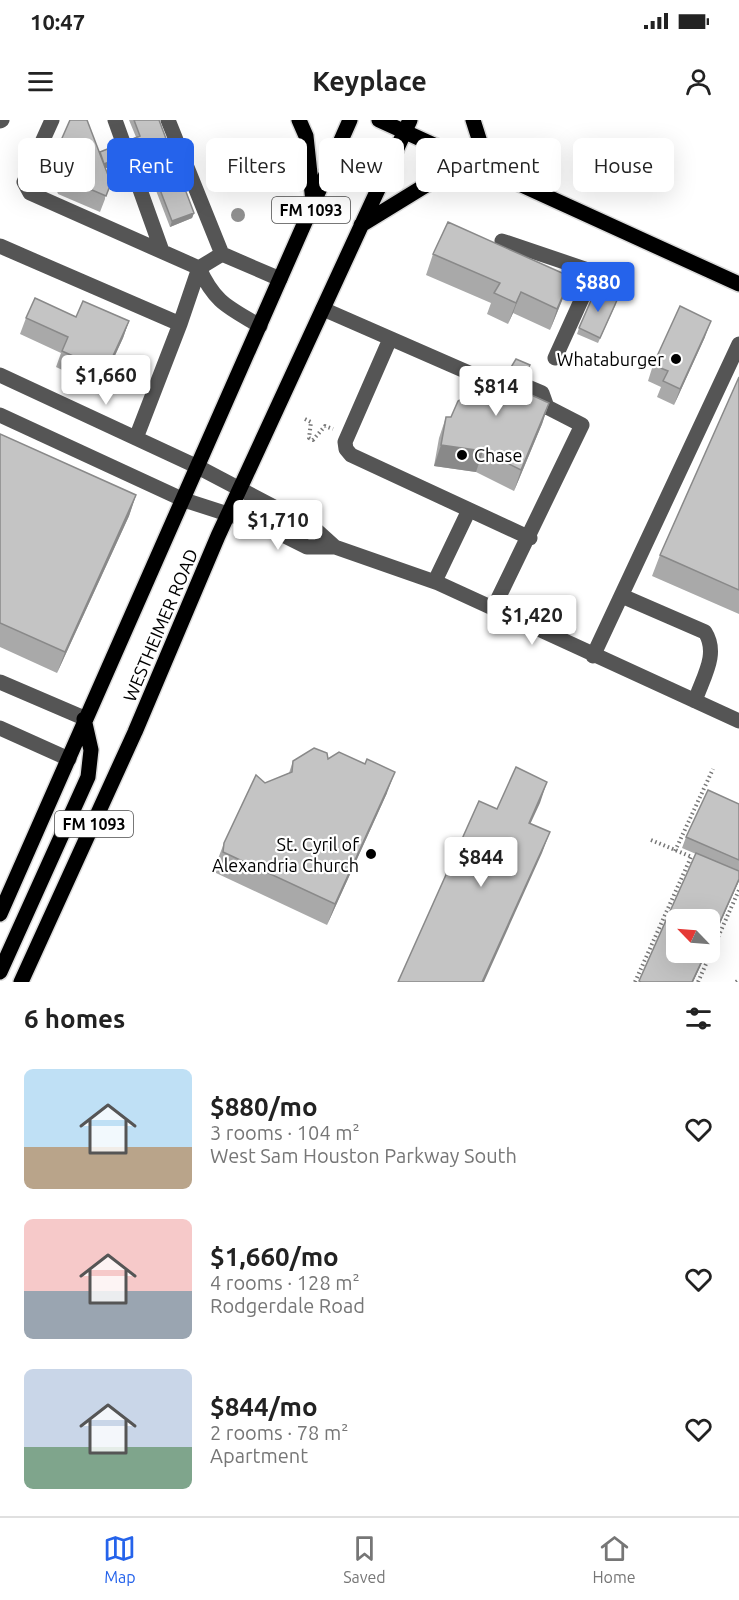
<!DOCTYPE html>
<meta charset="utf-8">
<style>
:root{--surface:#fff;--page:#f6f6f6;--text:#222;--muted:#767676;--line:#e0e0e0;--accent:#2563eb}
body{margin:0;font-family:Ubuntu,sans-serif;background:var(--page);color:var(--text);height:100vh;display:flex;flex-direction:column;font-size:22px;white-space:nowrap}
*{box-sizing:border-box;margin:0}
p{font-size:20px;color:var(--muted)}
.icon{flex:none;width:33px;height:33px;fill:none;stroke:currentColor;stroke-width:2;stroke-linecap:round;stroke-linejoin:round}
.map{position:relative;height:862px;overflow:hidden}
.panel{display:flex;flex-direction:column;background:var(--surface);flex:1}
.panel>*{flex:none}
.guide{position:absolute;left:18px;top:18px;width:704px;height:54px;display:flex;gap:12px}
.needle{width:39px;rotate:295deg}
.tools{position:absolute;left:666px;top:789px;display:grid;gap:12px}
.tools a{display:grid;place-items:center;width:54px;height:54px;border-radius:9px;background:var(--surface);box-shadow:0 6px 24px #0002;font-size:30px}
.price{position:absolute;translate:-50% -51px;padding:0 14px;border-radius:6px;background:#fff;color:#222;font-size:20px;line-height:39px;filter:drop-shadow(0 2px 3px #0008)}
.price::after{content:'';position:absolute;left:50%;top:36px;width:18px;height:14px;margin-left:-9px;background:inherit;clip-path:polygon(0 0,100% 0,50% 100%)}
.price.selected{background:var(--accent);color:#fff}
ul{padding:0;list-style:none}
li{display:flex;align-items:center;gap:18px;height:150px;padding:0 24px}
li span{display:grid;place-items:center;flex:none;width:168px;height:120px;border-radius:9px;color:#555}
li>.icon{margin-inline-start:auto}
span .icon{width:72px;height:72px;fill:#fffc;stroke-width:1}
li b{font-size:26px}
h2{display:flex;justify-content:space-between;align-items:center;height:72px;padding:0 24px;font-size:26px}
.tag{padding:0 21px;border-radius:9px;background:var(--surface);box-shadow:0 6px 24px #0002;font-size:21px;line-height:54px}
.tag.selected{background:var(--accent);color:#fff}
.status{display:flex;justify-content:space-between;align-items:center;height:42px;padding:0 30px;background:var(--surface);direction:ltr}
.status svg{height:16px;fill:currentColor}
header{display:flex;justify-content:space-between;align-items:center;height:78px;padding:0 24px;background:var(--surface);font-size:27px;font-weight:700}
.menu{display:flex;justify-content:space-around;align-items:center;height:84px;border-top:2px solid var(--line);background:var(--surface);font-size:16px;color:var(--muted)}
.menu a{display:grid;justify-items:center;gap:3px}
.menu .selected{color:var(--accent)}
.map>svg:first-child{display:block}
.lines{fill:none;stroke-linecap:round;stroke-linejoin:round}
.major-casing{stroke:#dbdbdb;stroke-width:18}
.path{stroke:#777;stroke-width:4;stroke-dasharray:1.5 3;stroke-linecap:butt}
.minor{stroke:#555;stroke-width:15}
.major{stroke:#000;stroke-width:15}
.tree{fill:#8f8f8f}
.wall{fill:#a9a9a9}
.shaded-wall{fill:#898989}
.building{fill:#c4c4c4;stroke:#898989;stroke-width:1.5}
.poi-dot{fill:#000;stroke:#fff;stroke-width:2}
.labels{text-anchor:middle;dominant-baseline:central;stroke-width:4.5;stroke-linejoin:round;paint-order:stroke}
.shield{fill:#fff;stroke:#4c4c4c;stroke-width:1.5}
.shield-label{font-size:16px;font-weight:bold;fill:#000}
.poi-label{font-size:18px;fill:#000;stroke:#fff;text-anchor:end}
.street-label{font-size:18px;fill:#000;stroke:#fff}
</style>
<div class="status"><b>10:47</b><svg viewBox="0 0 49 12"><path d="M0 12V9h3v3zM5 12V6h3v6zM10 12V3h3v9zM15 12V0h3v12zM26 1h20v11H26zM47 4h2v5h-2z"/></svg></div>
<header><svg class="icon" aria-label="menu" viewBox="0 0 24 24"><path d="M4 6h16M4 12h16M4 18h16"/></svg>Keyplace<svg class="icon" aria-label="person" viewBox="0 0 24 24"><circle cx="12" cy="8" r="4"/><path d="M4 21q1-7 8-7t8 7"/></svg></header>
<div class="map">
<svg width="739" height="862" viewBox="0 0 739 862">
<rect width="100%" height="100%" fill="#fff"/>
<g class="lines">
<defs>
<path id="major" d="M299,0l7,16 7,66
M379,0l360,164
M361,105l75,-46 58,-7 -14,-30 -7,-22
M0,794l350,-794
M0,852l88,-195 3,-27 -7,-31
M21,862l114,-250 83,-196 192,-416"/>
</defs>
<use href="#major" class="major-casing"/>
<path class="path" d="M361,22l8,3
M305,299l6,3 -2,16 4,2 12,-14 8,3
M651,720l41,17
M675,731l38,-82
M635,862l56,-125
M698,862l41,-92
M736,862l3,-2"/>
<path class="minor" d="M52,0l-28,62 6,11 169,75c16,35 29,39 61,58
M115,0l47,131
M168,0l54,134
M0,1l2,-1
M502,121l92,31 -39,86
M0,126l180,78 -44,114
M323,189l151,66 10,4 2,4
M180,204l19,-56 23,-14 58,25
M390,219l-45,103 1,7 5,6 179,83
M0,255l198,92 116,61 21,19
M484,259l13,-5 45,19 5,14
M0,295l184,85 81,26 42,21h28l103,36 301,138
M435,461l34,-71
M622,476l83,36c14,22 -2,45 -10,69
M493,489l89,-184 -35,-18 -12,2 -6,-3
M593,536l146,-312
M0,562l84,36
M0,608l69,31"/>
<use href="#major" class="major"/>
</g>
<g class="tree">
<circle cx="227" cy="61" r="7"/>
<circle cx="238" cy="95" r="7"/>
</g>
<path class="wall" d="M129,0h30l35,93 -2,5 -22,9 -28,-73 -36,14 -1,31 -5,13 -42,-18 -9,-24 6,-16 45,-2 36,-15z
M433,134l138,23 -8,21 -13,32 -37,-17 -5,11 -21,-10 4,-11 -65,-28z
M616,184l-18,39 -21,-9 2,-6z
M26,198l103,3 -6,17 -23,50 -44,-21 5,-14 -41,-19z
M705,217l-31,68 -17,-8 4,-10 -13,-6 5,-16z
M530,245l-10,24 29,14 -7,21 -28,67 -38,-19 -42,-6 5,-28 7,-21h5l12,-18 9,-30 18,7 12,6z
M739,257v237l-87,-38 8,-21z
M0,314l136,61 -7,21 -72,157 -57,-26z
M328,639l59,34 -60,132 -111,-52v-9l8,-21 41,-60 24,-10 4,-12z
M739,684v77l-29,65 -34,6h31l-14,30h-54l57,-128 -14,-6 4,-11z"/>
<path class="shaded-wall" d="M144,28l-2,6 -46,18 2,-6z
M194,93l-2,5 -22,9 2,-6z
M571,157l-8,21 -13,32 7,-21z
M521,172l-8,21 -5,11 8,-21z
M129,201l-6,17 -23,50 6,-17z
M711,201l-6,16 -31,68 6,-16z
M530,245l-8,21 -11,23 7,-20z
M549,283l-7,21 -28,67 7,-21z
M441,325l42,6 -7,21 -42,-6z
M136,375l-7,21 -72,157 8,-21z
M395,652l-8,21 -60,132 8,-21z
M547,662l-7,21 -19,41 8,-21z
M550,712l-8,21 -58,129h-2z
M739,759v2l-29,65v-2z
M706,832h1l-14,30h-1z"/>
<path class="building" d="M70,0h17l24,63 -5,13 -42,-18 -9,-24z
M134,0h25l35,93 -22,8 -28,-73 -40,16 -4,-12 40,-16z
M448,102l123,55 -14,32 -36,-17 -5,11 -22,-10 6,-10 -67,-29z
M596,169l22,9 -18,40 -21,-10z
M35,178l41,19 7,-16 46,20 -23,50 -44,-20 6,-14 -42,-19z
M680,186l31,15 -31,68 -17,-8 5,-10 -15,-6z
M516,239l14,6 -12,24 31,14 -28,67 -38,-19 -42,-6 5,-28h5l7,-16 7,-4 7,-28 17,3 1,4 12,6z
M739,257v213l-79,-35z
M0,314l136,61 -71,157 -65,-29z
M314,628l13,5 1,6 11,-7 26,12 2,-5 28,13 -60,132 -112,-52 1,-9 32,-68 9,8 27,-11 1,-11z
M516,647l31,15 -18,41 21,9 -68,150h-84l81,-181 18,8z
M708,670l31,14v56l-53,-23z
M696,733l43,18v8l-29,65v-24h-34v32h30l-14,30h-51l-2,-1z"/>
<g class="poi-dot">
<circle cx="676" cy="239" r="6"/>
<circle cx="462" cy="335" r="6"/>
<circle cx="371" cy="734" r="6"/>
</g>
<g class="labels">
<g class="shield">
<rect x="272" y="77" width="78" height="26" rx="4.5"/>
<rect x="55" y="691" width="78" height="26" rx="4.5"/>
</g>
<g class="shield-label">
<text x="311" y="90">FM 1093</text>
<text x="94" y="704">FM 1093</text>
</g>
<g class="poi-label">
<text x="664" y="239">Whataburger</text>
<text x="474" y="335" text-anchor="start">Chase</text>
<text x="359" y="724">St. Cyril of<tspan x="359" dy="21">Alexandria Church</tspan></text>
</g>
<g class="street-label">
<text transform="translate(160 505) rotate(-67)">WESTHEIMER ROAD</text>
</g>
</g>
</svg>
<div class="tools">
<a><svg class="needle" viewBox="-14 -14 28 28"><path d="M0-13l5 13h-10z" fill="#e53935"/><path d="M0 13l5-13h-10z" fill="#767676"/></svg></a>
</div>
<b class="price selected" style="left:598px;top:193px">$880</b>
<b class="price" style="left:106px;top:286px">$1,660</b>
<b class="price" style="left:496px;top:297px">$814</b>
<b class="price" style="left:278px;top:431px">$1,710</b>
<b class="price" style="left:532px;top:526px">$1,420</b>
<b class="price" style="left:481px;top:768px">$844</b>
<div class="guide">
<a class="tag">Buy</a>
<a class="tag selected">Rent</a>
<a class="tag">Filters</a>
<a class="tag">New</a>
<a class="tag">Apartment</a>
<a class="tag">House</a>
</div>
</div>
<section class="panel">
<h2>6 homes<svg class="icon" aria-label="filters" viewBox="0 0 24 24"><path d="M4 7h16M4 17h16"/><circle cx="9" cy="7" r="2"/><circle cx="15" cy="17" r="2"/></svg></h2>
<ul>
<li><span style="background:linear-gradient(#bfe0f5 65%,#b9a48a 0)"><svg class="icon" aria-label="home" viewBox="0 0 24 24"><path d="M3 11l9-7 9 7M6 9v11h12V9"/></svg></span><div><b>$880/mo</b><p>3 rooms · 104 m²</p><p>West Sam Houston Parkway South</p></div><svg class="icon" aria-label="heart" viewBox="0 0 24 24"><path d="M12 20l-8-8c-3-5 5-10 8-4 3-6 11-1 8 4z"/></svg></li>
<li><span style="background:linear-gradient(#f6c9c9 60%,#9aa5b1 0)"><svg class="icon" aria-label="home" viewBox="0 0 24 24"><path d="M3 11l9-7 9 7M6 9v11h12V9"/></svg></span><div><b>$1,660/mo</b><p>4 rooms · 128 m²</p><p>Rodgerdale Road</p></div><svg class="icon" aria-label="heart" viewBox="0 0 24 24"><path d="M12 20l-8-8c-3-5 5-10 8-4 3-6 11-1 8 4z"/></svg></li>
<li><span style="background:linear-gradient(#c9d6e8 65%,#7fa58c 0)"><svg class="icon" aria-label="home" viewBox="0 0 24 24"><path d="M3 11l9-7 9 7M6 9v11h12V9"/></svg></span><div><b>$844/mo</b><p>2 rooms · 78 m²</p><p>Apartment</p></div><svg class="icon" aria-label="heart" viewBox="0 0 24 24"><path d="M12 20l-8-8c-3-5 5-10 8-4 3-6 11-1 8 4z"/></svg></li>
</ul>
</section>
<nav class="menu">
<a class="selected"><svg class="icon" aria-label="map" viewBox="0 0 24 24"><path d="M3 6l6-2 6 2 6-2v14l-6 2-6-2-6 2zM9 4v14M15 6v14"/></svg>Map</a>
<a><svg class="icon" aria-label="saved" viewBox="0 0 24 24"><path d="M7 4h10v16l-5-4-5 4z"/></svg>Saved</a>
<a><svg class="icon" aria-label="home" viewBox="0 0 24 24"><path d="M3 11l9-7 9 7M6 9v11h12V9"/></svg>Home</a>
</nav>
